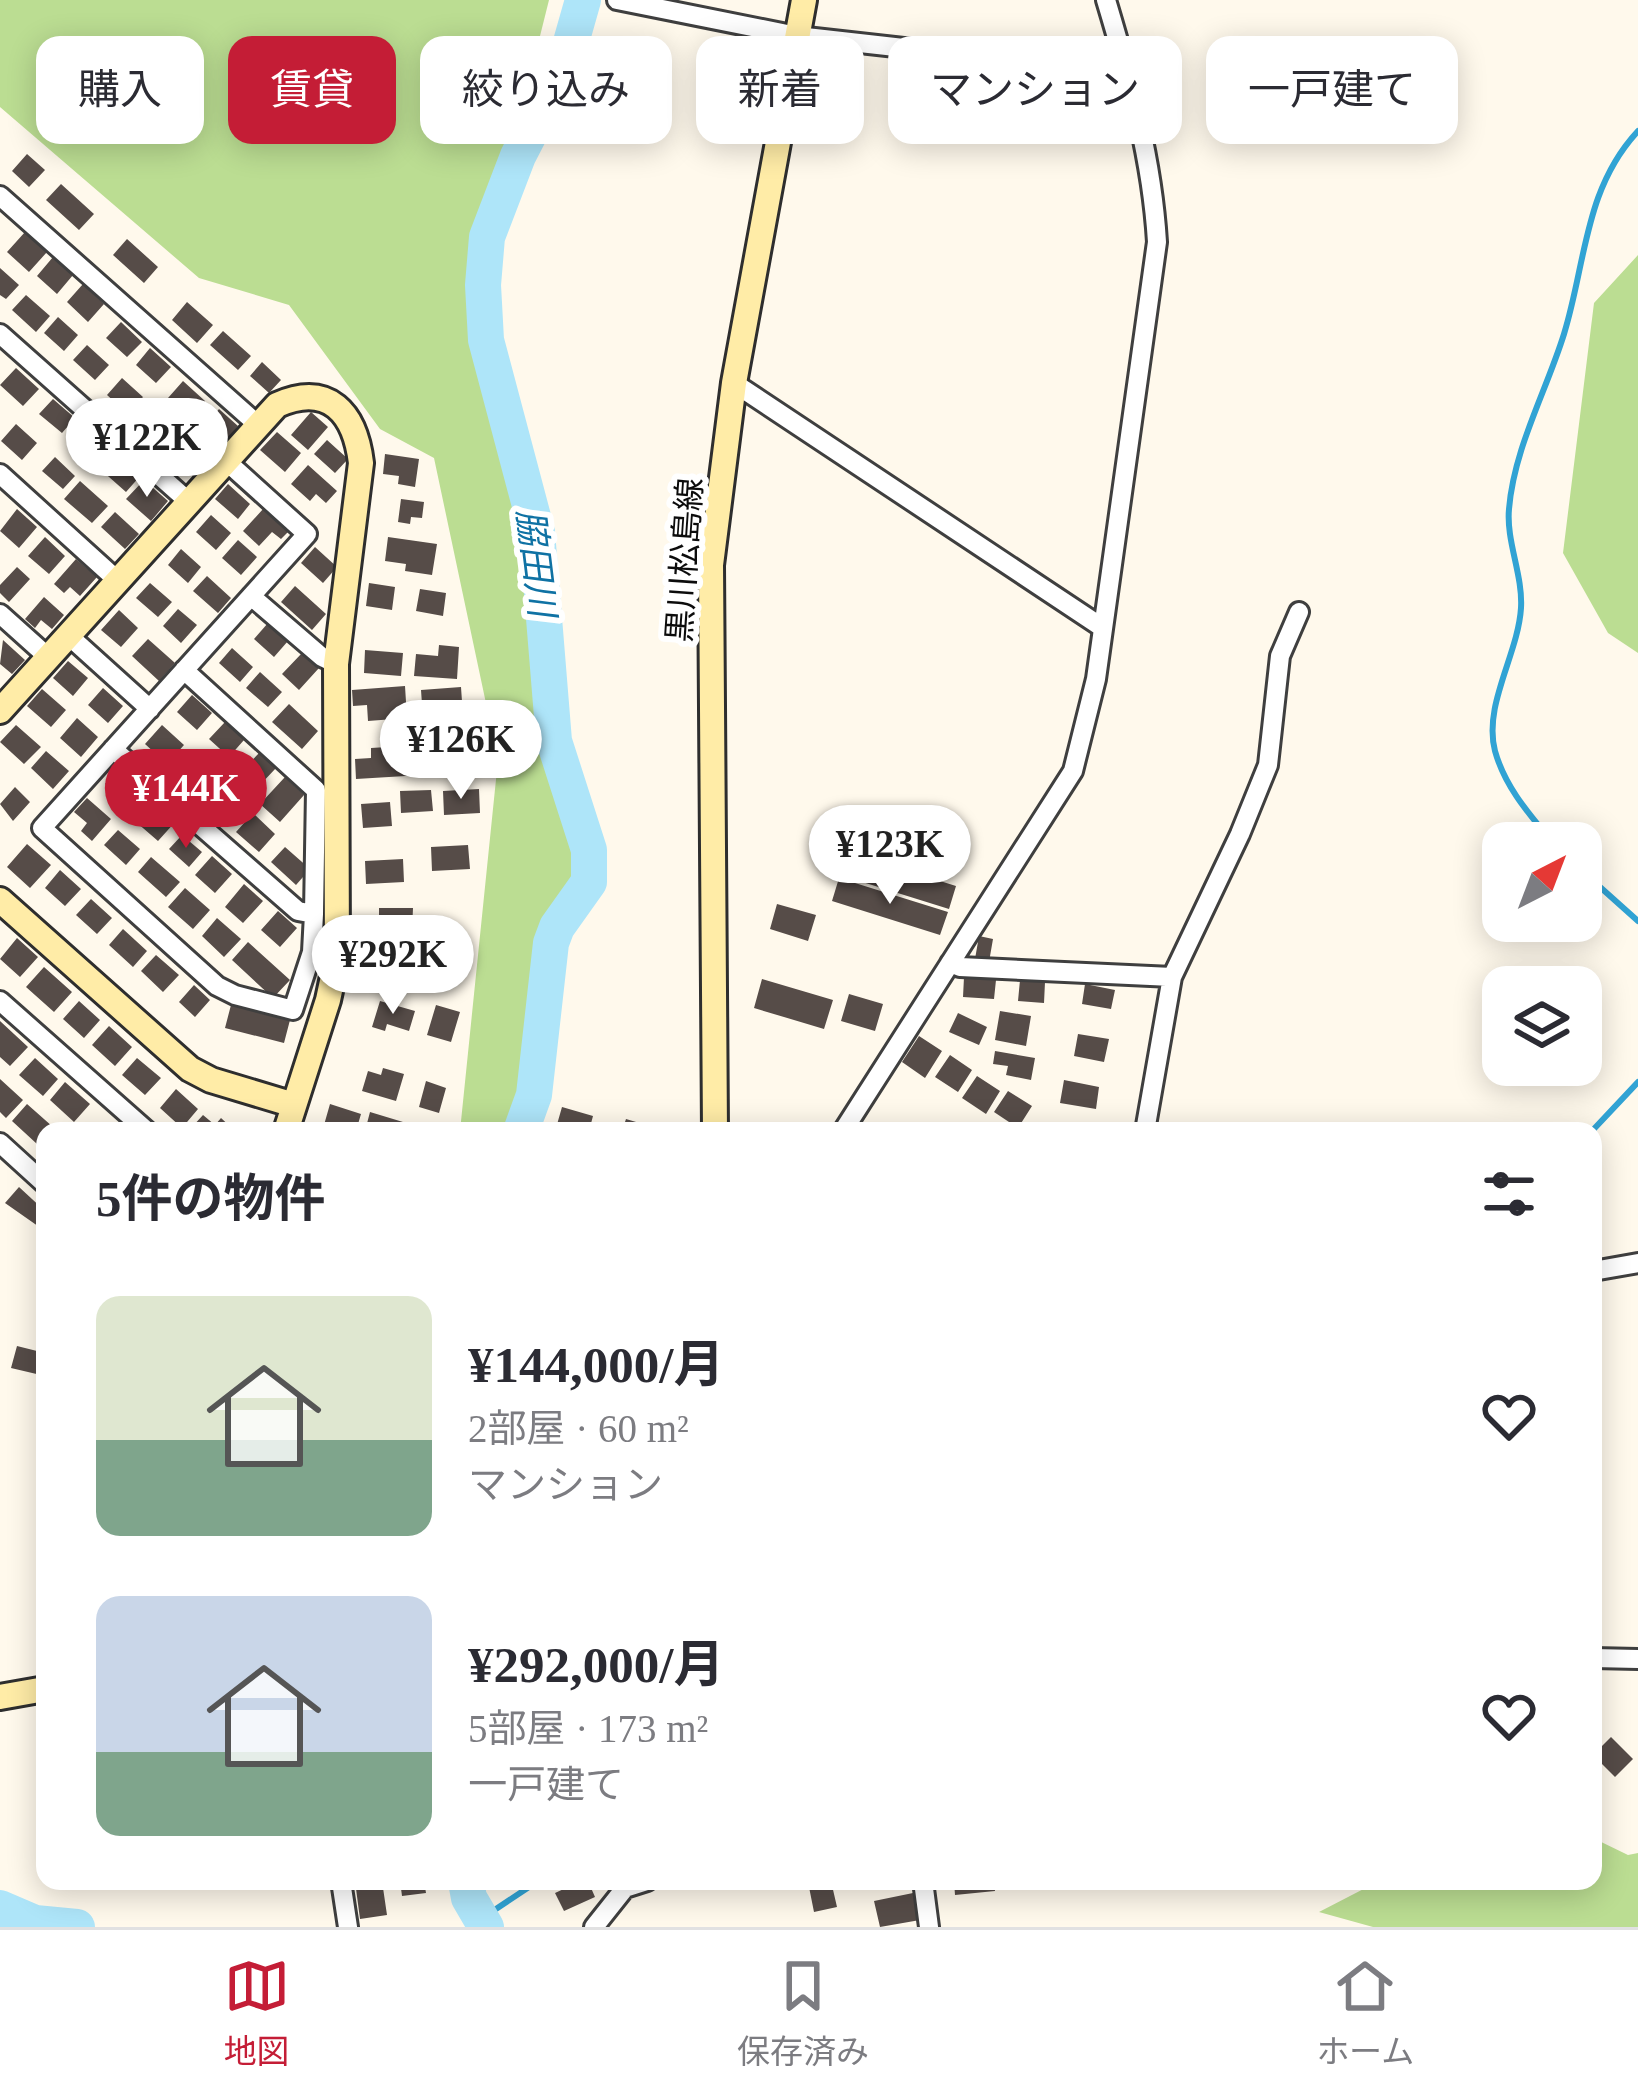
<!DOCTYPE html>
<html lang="ja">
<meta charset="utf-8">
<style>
:root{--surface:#fff;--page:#f7f7f7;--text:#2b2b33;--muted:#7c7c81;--line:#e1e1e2;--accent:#c41d36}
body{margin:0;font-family:"Times New Roman","Noto Sans JP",serif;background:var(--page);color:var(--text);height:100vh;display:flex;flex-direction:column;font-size:45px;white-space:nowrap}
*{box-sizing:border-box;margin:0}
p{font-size:39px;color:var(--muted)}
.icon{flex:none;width:66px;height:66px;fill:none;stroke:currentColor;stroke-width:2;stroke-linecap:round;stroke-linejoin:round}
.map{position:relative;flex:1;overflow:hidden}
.side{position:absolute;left:36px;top:1122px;width:1566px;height:768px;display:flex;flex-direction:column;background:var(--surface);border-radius:24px;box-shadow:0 6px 30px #0003}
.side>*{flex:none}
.top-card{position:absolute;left:36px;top:36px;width:1566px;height:108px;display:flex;gap:24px}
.needle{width:78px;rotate:42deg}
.controls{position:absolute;left:1482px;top:822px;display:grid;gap:24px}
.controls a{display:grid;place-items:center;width:120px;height:120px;border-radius:24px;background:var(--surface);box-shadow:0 6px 30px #0003;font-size:60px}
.price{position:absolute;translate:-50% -102px;padding:0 27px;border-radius:42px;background:#fff;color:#222;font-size:39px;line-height:78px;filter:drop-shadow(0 3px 6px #0008)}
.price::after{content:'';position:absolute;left:50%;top:72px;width:36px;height:27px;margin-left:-18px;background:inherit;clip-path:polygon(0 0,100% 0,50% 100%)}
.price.on{background:var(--accent);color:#fff}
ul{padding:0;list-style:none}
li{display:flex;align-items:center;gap:36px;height:300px;padding:0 60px}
li span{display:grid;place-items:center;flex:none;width:336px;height:240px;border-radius:24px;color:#555}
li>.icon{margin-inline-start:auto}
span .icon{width:144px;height:144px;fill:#fffc;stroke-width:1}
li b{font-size:51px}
h2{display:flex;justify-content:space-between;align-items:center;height:144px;padding:0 60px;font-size:51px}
.pill{padding:0 42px;border-radius:24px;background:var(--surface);box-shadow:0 6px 30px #0003;font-size:42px;line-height:108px}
.pill.on{background:var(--accent);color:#fff}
.tabs{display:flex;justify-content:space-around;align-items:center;height:168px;border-top:3px solid var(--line);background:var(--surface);font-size:33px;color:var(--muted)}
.tabs a{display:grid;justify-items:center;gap:6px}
.tabs .on{color:var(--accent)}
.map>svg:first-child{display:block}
.forest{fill:#bbdd92}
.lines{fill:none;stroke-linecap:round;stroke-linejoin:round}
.stream{stroke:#31a3d4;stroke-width:6}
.river{stroke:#aee5f9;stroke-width:36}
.building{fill:#564c48}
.street-casing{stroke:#3f3f3f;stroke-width:24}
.secondary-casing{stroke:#2e2e2e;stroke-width:30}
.street{stroke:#fff;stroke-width:18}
.secondary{stroke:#ffeca7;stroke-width:24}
.labels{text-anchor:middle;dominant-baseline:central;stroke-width:12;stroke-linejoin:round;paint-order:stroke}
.street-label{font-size:33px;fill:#0c0c0c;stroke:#fff}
.water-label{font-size:36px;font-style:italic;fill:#0f72a4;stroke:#fff}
</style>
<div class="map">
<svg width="1638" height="1927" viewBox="0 0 1638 1927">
<rect width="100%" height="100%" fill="#fff9ec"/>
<path class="forest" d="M0,0h549l-29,116 -24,54 -6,38 -11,33 -2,88 53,203 18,211 38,131 -40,60 -25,197h-61l38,-371 -64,-302 -54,-29 -91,-124 -90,-27 -199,-171z
M1638,255v398l-30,-20 -45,-80 31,-250z
M1593,1838l35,17 10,-2v74h-265l-54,-15 60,-31h214z"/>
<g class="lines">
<path class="stream" d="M1553,843c-24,-29 -48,-56 -58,-92 -12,-46 23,-96 26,-143 2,-33 -15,-67 -12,-99 5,-61 37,-117 55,-175 22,-71 20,-145 74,-203
M1581,870l57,51
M1592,1131l46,-49
M481,1919l57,-38"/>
<path class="river" d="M521,1131l13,-36 17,-152 6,-16 32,-45v-32l-35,-109 -17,-209 -51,-192 -3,-55 4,-48 31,-81 46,-89 19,-67
M466,1881l3,17 17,29
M0,1908l35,15 42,4"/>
</g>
<path class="building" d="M27,154l18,16 -16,17 -17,-16z
M61,184l33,30 -15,16 -33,-30z
M25,232l22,20 -18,20 -22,-20z
M127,239l31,28 -14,16 -31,-28z
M53,257l20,18 -16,19 -20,-18z
M0,268l19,17 -13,14 -6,-4z
M83,284l21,20 -16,18 -21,-20z
M26,295l24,21 -14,16 -24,-22z
M187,302l26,23 -16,18 -25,-23z
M58,317l20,18 -14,16 -20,-18z
M121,322l21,20 -15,15 -21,-19z
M223,331l28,25 -13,14 -28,-25z
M87,345l22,20 -14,15 -22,-20z
M150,348l21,19 -15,16 -20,-18z
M262,362l19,18 -12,13 -19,-17z
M16,368l23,21 -16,17 -23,-21z
M122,378l21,19 -15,17 -21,-19z
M183,381l22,20 -15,17 -22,-20z
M53,399l22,19 -13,15 -23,-19z
M150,404l29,26 -15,16 -28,-26z
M219,409l19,17 -15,18 -19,-17z
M311,412l17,15 -20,23 -17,-15z
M16,424l21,19 -15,17 -21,-19z
M87,427l21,19 -15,16 -21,-19z
M277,432l24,21 -16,19 -25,-22z
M186,435l24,22 -17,19 -24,-22z
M327,440l21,19 -13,14 -21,-19z
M115,452l26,23 -15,17 -26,-23z
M385,454l34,5 -4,28 -17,-3 1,-8 -16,-2z
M55,457l20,19 -12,13 -21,-18z
M308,465l29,26 -11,12 -10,-9 -6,7 -19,-17z
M144,480l24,21 -17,20 -25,-22z
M80,481l28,25 -16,17 -28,-24z
M228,484l22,20 -12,15 -23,-20z
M401,499l23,3 -2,16 -11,-1 -1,7 -12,-2z
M264,508l25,23 -8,8 -9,-7 -13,14 -16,-15z
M17,509l20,18 -18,21 -19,-17z
M115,512l24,22 -14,15 -24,-22z
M211,515l20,18 -15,17 -20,-18z
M45,537l20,19 -16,18 -21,-18z
M388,537l49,7 -5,31 -27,-4 1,-7 -21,-3z
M238,540l19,17 -16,18 -19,-17z
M315,547l22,20 -14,16 -22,-20z
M181,549l20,18 -13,16 -20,-18z
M76,559l21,18 -17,19 -10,-9 -6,6 -10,-9z
M17,567l13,12 -21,23 -9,-9v-8z
M207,576l24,22 -13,15 -25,-22z
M150,583l22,19 -14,15 -22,-19z
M369,583l26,4 -3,23 -26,-4z
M295,586l31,28 -14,16 -31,-28z
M420,589l26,4 -3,23 -27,-5z
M44,597l20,18 -12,14 -11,-9 -6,8 -10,-9z
M178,609l19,16 -16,18 -18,-17z
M119,610l19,18 -17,19 -20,-17z
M268,623l20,18 -14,16 -20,-18z
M148,639l27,24 -16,18 -27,-25z
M3,640l22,20 -13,14 -12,-10z
M439,645l20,2 -2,32 -43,-3 2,-22 22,2z
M232,648l21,19 -13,15 -21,-19z
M365,650l38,3 -2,23 -37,-3z
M302,653l17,15 -20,22 -17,-16z
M68,661l20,17 -15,18 -20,-18z
M260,672l22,20 -14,15 -22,-19z
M405,686l2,32 -39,3 -1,-16 -14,1 -1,-16z
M461,687l2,29 -40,2 -2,-28z
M103,688l20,18 -15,17 -20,-18z
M42,689l24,21 -15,17 -24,-21z
M192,695l20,18 -15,17 -20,-18z
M289,704l29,27 -16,18 -30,-27z
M77,718l21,19 -17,20 -21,-19z
M225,722l19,18 -15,17 -20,-18z
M16,725l25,22 -17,17 -24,-22z
M162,725l22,20 -17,19 -22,-20z
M464,734l2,25 -18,1 -1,-25z
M420,745l2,30 -66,4 -1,-20 16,-1v-10z
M46,751l23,20 -16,18 -22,-21z
M189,752l20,18 -16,17 -19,-18z
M259,753l17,15 -16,17 -17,-15z
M119,768l22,19 -14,17 -22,-20z
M285,777l19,18 -24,27 -20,-18z
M228,783l20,18 -16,17 -20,-18z
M15,787l15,15 -17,19 -13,-17z
M479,789l1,24 -36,2 -1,-24z
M431,790l2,21 -32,2 -1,-22z
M87,798l24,21 -19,22 -11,-10 6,-8 -13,-11z
M154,802l22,19 -18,20 -22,-19z
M390,802l2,24 -29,2 -2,-24z
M253,813l22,21 -16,18 -23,-20z
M118,830l22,19 -14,16 -22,-20z
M182,835l20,17 -13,15 -20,-18z
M27,844l24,21 -21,23 -23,-21z
M468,845l2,24 -38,2 -1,-24z
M285,847l25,22 -14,16 -25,-23z
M847,852l109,34 -7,23 -109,-34z
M212,856l20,18 -17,19 -20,-18z
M151,857l29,25 -14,15 -28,-25z
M403,859l1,23 -38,2 -1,-23z
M60,870l21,19 -16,17 -20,-18z
M839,878l109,34 -8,23 -108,-34z
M244,884l19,17 -20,22 -18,-16z
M185,888l25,22 -17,19 -25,-22z
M91,899l21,19 -15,16 -21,-19z
M777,904l39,11 -8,26 -38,-12z
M379,908h34l-1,23h-33z
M278,911l19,17 -17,19 -19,-17z
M217,918l24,21 -17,18 -22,-21z
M123,929l24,22 -14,16 -24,-22z
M979,936l14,3 -4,23 -14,-3z
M17,938l21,19 -18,20 -20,-18z
M248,942l42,38 -17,18 -41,-38z
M389,949l32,7 -5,21 -32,-6z
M156,955l23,20 -16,17 -22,-21z
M44,967l28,25 -18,20 -28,-25z
M964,977l32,3 -2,19 -31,-2z
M762,979l71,21 -9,29 -70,-21z
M1020,980l25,2 -1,21 -26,-2z
M1085,984l30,6 -4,19 -29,-5z
M194,985l16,15 -15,17 -16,-15z
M849,994l34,10 -8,27 -34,-10z
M79,1001l21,19 -16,18 -21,-19z
M380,1001l35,10 -6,20 -22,-7 -2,7 -13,-4z
M231,1005l59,15 -6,23 -59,-15z
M436,1005l24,7 -9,30 -24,-7z
M1000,1011l31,5 -5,30 -31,-6z
M958,1013l29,14 -8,18 -30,-13z
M0,1021l28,26 -18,19 -10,-9z
M109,1026l23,21 -17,19 -23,-21z
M1078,1034l31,5 -5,23 -30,-6z
M919,1036l23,15 -17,27 -23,-16z
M995,1051l40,7 -4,22 -25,-5 2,-9 -15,-2z
M950,1055l22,15 -14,22 -23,-15z
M35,1058l23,21 -15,17 -24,-21z
M137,1058l24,20 -16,17 -23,-20z
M383,1068l21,6 -8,27 -34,-10 6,-20 13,4z
M977,1076l23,15 -14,23 -24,-16z
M0,1079l23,21 -17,18 -6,-6z
M1064,1080l35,7 -3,22 -36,-6z
M426,1081l20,7 -7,25 -20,-6z
M65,1082l25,22 -16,18 -24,-22z
M176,1089l22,20 -16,19 -22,-20z
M1008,1091l24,15 -14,22 -24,-16z
M27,1104l26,23 -16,17 -25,-23z
M330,1104l31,10 -5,17 -32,-6z
M562,1107l31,9 -4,15 -33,-3z
M370,1112l33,10 -2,9h-36z
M203,1115l12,10 6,-7 14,13h-39l-4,-4z
M626,1119l37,11v1h-41z
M19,1187l26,24v20l-40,-28z
M17,1346l28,7v23l-34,-8z
M1611,1737l22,22 -18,18 -22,-22z
M355,1881h27l5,34 -27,4z
M400,1881h24l2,12 -24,3z
M581,1881h7l7,16 -31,14 -9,-18z
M831,1881l6,26 -23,5 -6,-30z
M954,1881h40l1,10 -40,4z
M913,1893l7,27 -40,7 -6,-26z"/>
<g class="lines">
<defs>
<path id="street" d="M617,0l180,36 331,37
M0,196l257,228
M0,334l188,167
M734,383l369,245
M0,474l117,106
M251,596l71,61 14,7
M0,614l48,43
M68,635l82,74
M184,670l132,120 -2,124
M113,749l185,162 16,3 -2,38 -19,58 -58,-15 -18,-9 -175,-158c89,-98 177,-196 265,-294l-82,-74
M950,963l10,4 212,10 68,-143 28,-69 12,-109 19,-44
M0,1001l147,130
M843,1131l230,-360 23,-92 61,-437c-5,-83 -27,-162 -51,-242
M1145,1131l27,-154
M0,1143l45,41
M1593,1271l45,-8
M1593,1658l45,1
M341,1881l7,46
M923,1881l6,46
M594,1927l31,-39 22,-7"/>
<path id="secondary" d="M0,711l277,-306c52,-23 78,8 84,58l-25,201 1,294 -9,42 -42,131
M0,900l190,169 21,11 83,25
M715,1131l-4,-566 23,-182 70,-383
M0,1697l45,-8"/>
</defs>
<use href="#street" class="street-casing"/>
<use href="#secondary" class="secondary-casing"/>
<use href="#street" class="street"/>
<use href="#secondary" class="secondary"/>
</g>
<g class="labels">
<g class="street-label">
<text transform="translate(685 560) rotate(-86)">黒川松島線</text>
</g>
<g class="water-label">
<text transform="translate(536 563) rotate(83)">脇田川</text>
</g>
</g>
</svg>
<div class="controls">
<a><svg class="needle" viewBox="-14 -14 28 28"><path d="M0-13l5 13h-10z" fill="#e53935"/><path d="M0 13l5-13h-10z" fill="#7c7c81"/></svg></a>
<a><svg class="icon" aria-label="layers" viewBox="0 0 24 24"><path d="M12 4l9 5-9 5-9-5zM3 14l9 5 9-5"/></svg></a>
</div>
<b class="price" style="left:147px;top:500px">¥122K</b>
<b class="price" style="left:461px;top:802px">¥126K</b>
<b class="price on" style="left:186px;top:851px">¥144K</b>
<b class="price" style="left:890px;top:907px">¥123K</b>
<b class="price" style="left:393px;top:1017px">¥292K</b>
<div class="top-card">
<a class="pill">購入</a>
<a class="pill on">賃貸</a>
<a class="pill">絞り込み</a>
<a class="pill">新着</a>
<a class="pill">マンション</a>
<a class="pill">一戸建て</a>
</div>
<section class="side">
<h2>5件の物件<svg class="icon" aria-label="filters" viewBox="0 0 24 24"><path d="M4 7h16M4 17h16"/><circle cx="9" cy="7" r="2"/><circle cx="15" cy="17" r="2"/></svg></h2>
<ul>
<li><span style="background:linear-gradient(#dfe7d0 60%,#7fa58c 0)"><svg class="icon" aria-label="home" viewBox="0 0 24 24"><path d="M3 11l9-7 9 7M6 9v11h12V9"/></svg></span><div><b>¥144,000/月</b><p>2部屋 · 60 m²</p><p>マンション</p></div><svg class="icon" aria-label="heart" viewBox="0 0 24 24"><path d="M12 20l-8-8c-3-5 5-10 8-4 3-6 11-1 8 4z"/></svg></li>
<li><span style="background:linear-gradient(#c9d6e8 65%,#7fa58c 0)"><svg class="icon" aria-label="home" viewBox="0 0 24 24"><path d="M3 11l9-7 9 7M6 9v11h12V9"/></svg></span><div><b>¥292,000/月</b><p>5部屋 · 173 m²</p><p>一戸建て</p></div><svg class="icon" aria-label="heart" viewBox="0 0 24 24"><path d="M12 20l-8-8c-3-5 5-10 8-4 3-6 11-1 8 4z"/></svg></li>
</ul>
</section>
</div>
<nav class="tabs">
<a class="on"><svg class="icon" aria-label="map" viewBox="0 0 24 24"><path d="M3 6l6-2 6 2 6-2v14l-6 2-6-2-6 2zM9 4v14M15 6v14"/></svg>地図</a>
<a><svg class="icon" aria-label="saved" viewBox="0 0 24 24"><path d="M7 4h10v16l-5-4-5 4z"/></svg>保存済み</a>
<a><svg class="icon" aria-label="home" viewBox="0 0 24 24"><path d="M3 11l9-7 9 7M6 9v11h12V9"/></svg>ホーム</a>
</nav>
